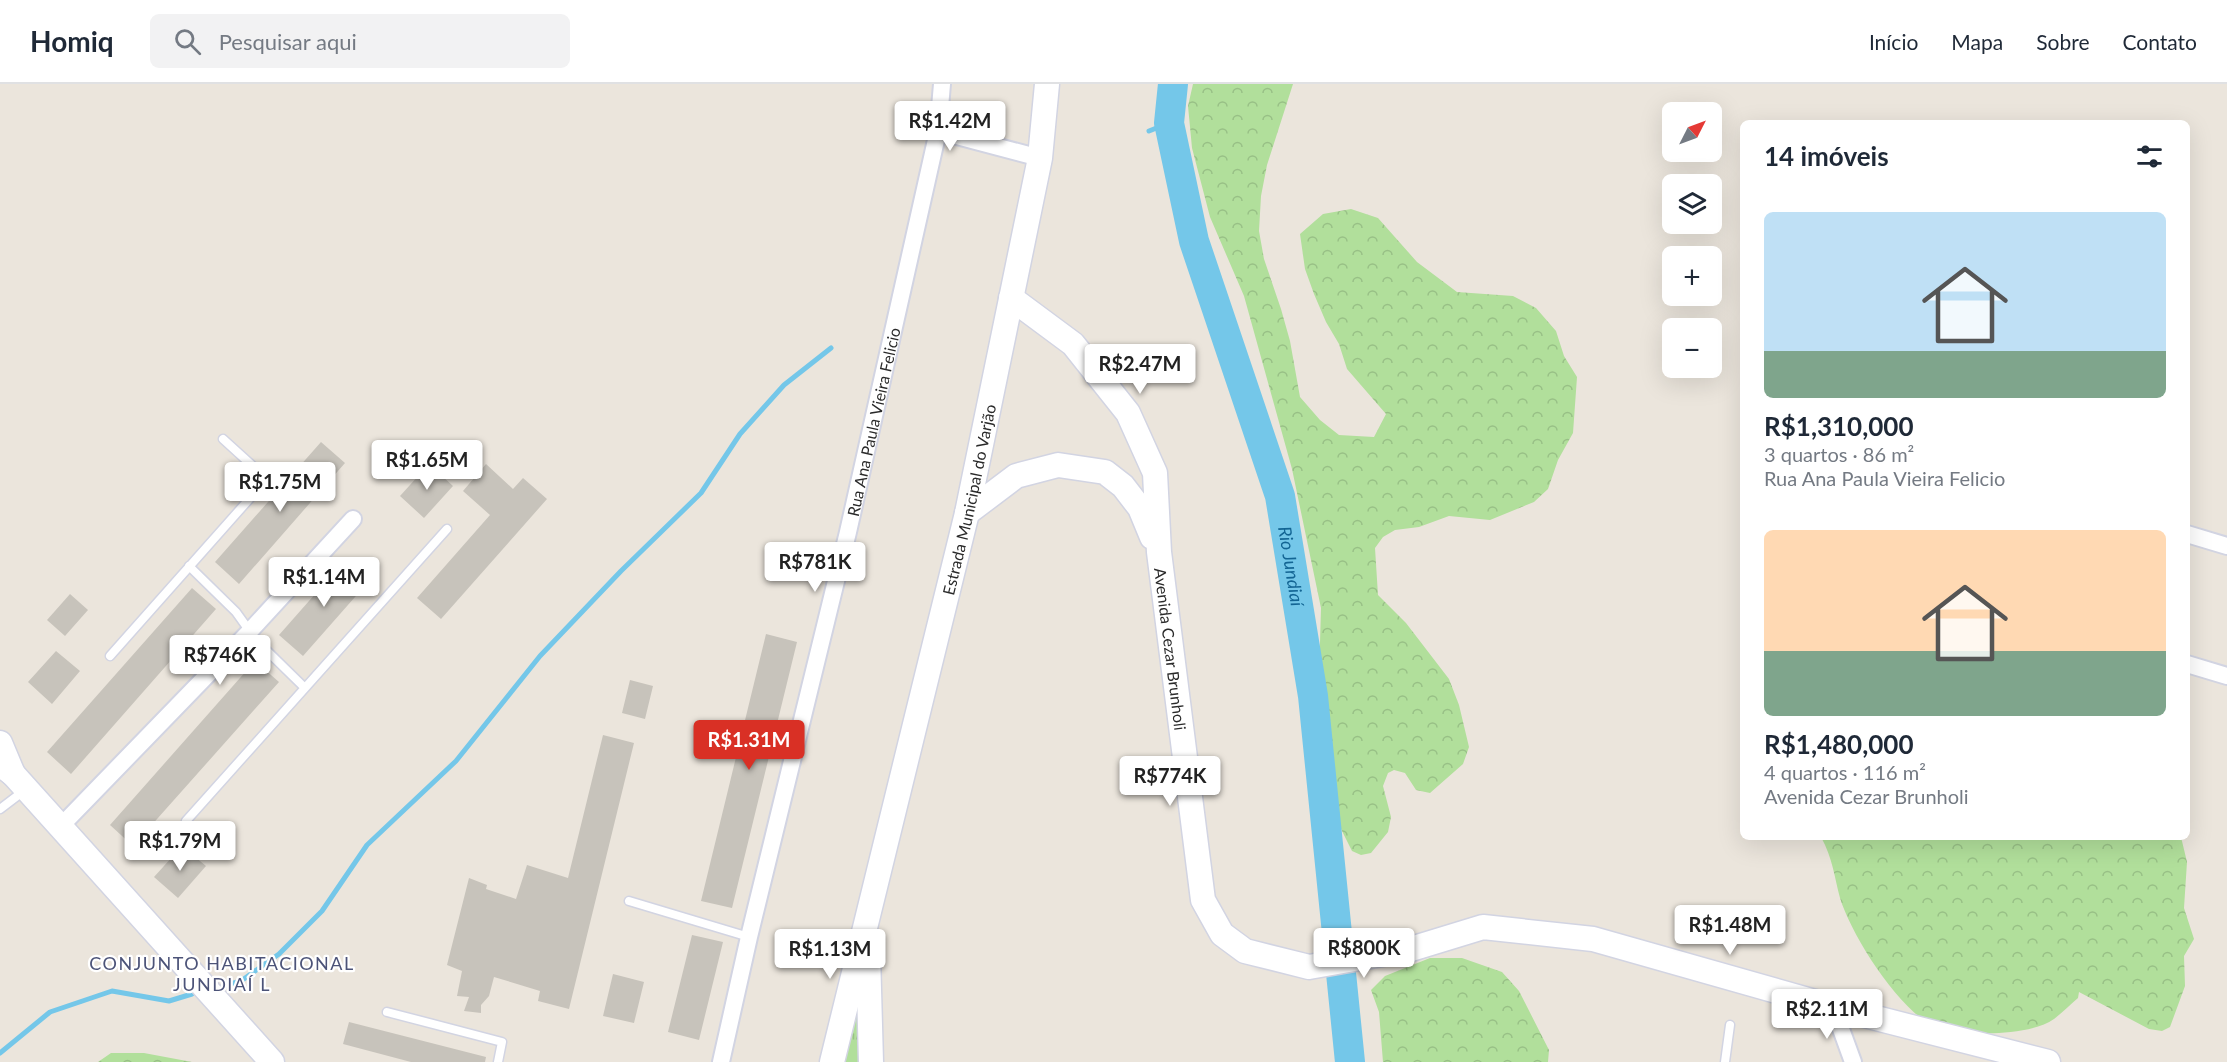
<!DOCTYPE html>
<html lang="pt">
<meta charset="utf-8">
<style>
:root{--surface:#fff;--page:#f2f2f3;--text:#1f2937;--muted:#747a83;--line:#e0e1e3;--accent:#d93025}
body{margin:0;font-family:Lato,sans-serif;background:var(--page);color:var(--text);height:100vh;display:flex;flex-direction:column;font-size:22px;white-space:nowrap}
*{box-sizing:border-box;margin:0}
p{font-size:20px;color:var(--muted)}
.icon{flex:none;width:33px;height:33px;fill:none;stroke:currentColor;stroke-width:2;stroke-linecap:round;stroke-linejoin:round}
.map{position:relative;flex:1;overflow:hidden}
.details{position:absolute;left:1740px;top:36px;width:450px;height:720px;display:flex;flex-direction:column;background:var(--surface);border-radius:9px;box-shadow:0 6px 24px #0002}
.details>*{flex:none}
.needle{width:39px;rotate:48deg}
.fabs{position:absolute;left:1662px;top:18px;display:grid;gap:12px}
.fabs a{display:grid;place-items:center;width:60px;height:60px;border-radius:9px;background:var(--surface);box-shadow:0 6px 24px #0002;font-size:30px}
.price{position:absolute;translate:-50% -51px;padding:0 14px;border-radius:6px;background:#fff;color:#222;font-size:20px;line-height:39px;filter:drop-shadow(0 2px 3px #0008)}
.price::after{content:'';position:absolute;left:50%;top:36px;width:18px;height:14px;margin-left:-9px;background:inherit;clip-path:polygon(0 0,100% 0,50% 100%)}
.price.current{background:var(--accent);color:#fff}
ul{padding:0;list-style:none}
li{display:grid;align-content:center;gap:12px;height:318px;padding:0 24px}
li span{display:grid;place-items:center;height:186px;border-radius:9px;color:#555}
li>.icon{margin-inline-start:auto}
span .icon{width:108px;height:108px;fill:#fffc;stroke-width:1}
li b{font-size:26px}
h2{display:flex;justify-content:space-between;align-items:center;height:72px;padding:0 24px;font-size:26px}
header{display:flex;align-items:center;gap:36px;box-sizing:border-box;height:84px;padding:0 30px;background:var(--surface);border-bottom:2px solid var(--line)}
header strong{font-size:28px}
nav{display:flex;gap:33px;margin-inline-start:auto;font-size:21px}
.search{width:420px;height:54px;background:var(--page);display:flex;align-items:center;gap:15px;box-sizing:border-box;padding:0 21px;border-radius:9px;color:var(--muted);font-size:22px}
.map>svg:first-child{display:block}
.grass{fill:url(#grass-tufts)}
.forest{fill:url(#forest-crowns)}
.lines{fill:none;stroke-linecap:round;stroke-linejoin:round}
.stream{stroke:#74c7e9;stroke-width:5}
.river{stroke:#74c7e9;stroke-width:30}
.building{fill:#c7c3bb}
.lane-casing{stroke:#d2d4e2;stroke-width:11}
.street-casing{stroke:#d2d4e2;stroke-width:20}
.secondary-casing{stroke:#d2d4e2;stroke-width:27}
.lane{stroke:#fff;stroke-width:8}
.street{stroke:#fff;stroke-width:16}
.secondary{stroke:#fff;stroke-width:24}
.labels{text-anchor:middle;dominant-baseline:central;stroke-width:4.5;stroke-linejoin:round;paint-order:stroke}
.street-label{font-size:16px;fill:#2a2a2a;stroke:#fff}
.water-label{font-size:18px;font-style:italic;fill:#136594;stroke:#fff}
.neighbourhood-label{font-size:18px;letter-spacing:1.5px;fill:#4c5378;stroke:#fff}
</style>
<header>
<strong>Homiq</strong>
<div class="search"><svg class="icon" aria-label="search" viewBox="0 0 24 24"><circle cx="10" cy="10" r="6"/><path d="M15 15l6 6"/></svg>Pesquisar aqui</div>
<nav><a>Início</a><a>Mapa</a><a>Sobre</a><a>Contato</a></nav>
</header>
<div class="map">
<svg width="2227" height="978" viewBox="0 0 2227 978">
<defs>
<pattern id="grass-tufts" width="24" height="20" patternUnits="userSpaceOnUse" patternTransform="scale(1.5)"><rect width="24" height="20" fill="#b1df9b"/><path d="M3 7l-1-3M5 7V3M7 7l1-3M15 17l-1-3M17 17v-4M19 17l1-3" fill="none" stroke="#98c086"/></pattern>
<pattern id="forest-crowns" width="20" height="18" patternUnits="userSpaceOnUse" patternTransform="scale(1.5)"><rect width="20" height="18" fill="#b1df9b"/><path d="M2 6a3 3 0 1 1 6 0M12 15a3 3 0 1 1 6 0" fill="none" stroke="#98c086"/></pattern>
</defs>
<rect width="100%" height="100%" fill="#ebe5dc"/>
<path class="grass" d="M856,907l6,71h-22z"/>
<path class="forest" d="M1193,0h100l-26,81 -6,31 -2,35 5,28 17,50 9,32 10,56 20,23 19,15 35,2 12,-23 -39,-45 -8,-25 -13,-22 -12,-28 -9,-25 -5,-35 23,-20 28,-5 27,9 39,44 40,30 56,4 23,12 20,23 8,25 13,21 -4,56 -15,27 -10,29 -14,13 -44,18 -41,-4 -30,11 -24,3 -12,7 -8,11 3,47 28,28 43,56 10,26 10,42 -6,17 -33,29 -14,-3 -11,-17 -11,-3 -6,3 -5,13 8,31 -3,15 -17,21 -10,2 -9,-4 -14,-28 -21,-77 4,-138 -29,-139 -48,-173 -34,-79 -18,-69 -4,-42z
M1821,753h360l6,25 -3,46 10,31 -10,17 1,30 -15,41 -8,4 -13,-2 -70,-37 -1,6c-8,7 -16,15 -24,21 -19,13 -54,15 -76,14 -11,-1 -26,0 -37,-3 -39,-14 -89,-93 -101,-132 -6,-22 -7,-39 -19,-61z
M1430,874h32l40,14 17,19 30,59 -1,12h-165l-4,-50 -8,-22 14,-14z
M111,969h33l48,9h-94z"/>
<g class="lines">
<path class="stream" d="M1149,47l20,-8
M223,902l18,-5 38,-27 43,-43 45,-66 89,-84 84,-105 81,-85 80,-78 39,-59 44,-49 47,-37
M0,969l50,-41 62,-21 57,10 23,-7"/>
<path class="river" id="s1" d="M1173,0l-4,39 25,118 86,255 33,200 37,366"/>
</g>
<path class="building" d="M321,358l24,21 -106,121 -24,-22z
M429,380l24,22 -29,32 -24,-22z
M486,380l27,25 10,-11 24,21 -106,120 -24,-21 73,-83 -27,-24z
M346,475l24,21 -67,76 -24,-21z
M192,504l24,21 -145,165 -24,-22z
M70,510l18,16 -23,26 -18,-16z
M766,550l31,8 -65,266 -31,-7z
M56,567l24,20 -28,33 -24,-22z
M255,577l24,21 -146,164 -23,-21z
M630,596l23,6 -8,33 -23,-6z
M603,651l31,8 -65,266 -31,-8 2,-10 -46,-14 -5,19 -8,9v8l-17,-2 5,-14 -12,-1 5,-25 -15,-6 22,-87 18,7 -1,4 30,10 11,-34 41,13z
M182,762l24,20 -28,32 -24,-21z
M692,851l31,7 -24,98 -31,-8z
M613,890l31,8 -10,41 -31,-7z
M349,938l137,35 -1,5h-74l-68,-18z"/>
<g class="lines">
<defs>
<path id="lane" d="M189,482l47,46 20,28 49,48
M110,572l157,-177 -44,-40
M0,725l25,-19
M186,737l261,-292
M629,817l120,36
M387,928l115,30 -4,20
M1725,978l5,-37"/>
<g id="street">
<path d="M942,0l-4,47 102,27"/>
<path d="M2187,450l40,12"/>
<path d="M2187,580l40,12"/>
<path d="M60,743l189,-195 104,-113"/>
<path d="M1833,923l20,55"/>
<path id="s2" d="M721,978l28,-125 99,-405 90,-401"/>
</g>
<g id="secondary">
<path id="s3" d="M1011,214l62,46 55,69 27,60 4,79 44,348 19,34 23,17 64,16 102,-18 72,-22 110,12 240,68 215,55"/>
<path d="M967,429l49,-37 42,-11 47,7 18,14 17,22 12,29"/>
<path d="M0,659l13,31"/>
<path d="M0,680l13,10 259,288"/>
<path d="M868,869l3,109"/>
<path id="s4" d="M832,978l135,-549 73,-355 7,-74"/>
</g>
</defs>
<use href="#lane" class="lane-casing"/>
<use href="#street" class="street-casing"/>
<use href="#secondary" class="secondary-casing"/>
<use href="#lane" class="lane"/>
<use href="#street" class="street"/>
<use href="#secondary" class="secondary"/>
</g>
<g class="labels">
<g class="street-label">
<text stroke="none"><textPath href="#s2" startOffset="658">Rua Ana Paula Vieira Felicio</textPath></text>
<text stroke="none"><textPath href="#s4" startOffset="579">Estrada Municipal do Varjão</textPath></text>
<text stroke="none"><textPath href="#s3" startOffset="408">Avenida Cezar Brunholi</textPath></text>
</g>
<g class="water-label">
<text stroke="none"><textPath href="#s1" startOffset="500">Rio Jundiaí</textPath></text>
</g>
<g class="neighbourhood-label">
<text x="222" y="879">CONJUNTO HABITACIONAL<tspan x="222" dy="21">JUNDIAÍ L</tspan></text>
</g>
</g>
</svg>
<div class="fabs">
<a><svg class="needle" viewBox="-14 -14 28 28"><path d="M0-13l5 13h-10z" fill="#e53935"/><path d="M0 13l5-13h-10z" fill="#747a83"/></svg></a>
<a><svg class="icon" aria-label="layers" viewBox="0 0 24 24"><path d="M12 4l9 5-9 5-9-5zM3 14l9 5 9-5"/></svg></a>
<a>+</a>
<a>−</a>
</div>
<b class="price" style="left:950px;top:68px">R$1.42M</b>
<b class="price" style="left:1140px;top:311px">R$2.47M</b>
<b class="price" style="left:427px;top:407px">R$1.65M</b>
<b class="price" style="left:280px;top:429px">R$1.75M</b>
<b class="price" style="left:815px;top:509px">R$781K</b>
<b class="price" style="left:324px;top:524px">R$1.14M</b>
<b class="price" style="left:220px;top:602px">R$746K</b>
<b class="price current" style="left:749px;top:687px">R$1.31M</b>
<b class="price" style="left:1170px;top:723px">R$774K</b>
<b class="price" style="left:180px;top:788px">R$1.79M</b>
<b class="price" style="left:1730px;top:872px">R$1.48M</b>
<b class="price" style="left:1364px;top:895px">R$800K</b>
<b class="price" style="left:830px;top:896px">R$1.13M</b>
<b class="price" style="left:1827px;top:956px">R$2.11M</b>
<section class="details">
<h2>14 imóveis<svg class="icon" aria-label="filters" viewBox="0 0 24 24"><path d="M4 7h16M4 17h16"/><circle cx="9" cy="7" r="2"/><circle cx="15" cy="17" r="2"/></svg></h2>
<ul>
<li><span style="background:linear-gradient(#bfe0f5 75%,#7fa58c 0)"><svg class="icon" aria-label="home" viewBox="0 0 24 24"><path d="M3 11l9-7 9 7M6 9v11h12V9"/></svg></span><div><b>R$1,310,000</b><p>3 quartos · 86 m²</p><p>Rua Ana Paula Vieira Felicio</p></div></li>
<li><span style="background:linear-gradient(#ffd9b3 65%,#7fa58c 0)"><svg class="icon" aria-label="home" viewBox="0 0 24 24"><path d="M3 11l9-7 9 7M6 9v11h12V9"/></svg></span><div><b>R$1,480,000</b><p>4 quartos · 116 m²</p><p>Avenida Cezar Brunholi</p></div></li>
</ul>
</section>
</div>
